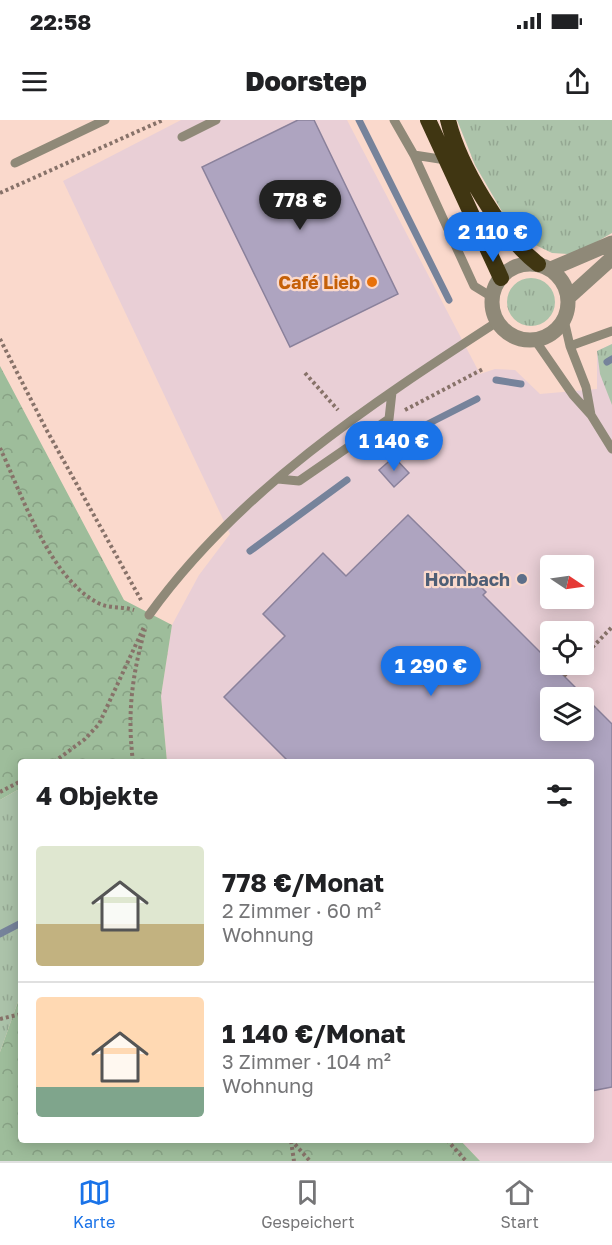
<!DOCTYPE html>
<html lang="de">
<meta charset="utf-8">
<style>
:root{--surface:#fff;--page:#f6f6f6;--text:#202124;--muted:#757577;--line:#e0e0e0;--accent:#1a73e8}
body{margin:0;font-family:"Golos Text",sans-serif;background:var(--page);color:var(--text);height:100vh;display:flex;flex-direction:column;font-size:22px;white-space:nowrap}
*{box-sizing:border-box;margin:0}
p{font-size:20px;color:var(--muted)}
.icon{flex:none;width:33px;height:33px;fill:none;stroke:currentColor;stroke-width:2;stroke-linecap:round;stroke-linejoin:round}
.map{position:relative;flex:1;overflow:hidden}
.sheet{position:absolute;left:18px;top:639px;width:576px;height:384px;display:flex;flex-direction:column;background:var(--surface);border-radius:6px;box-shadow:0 3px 15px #0003}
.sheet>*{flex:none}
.needle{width:39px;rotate:103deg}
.tools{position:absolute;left:540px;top:435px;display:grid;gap:12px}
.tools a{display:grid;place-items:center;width:54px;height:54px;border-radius:6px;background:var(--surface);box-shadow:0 3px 15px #0003;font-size:30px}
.price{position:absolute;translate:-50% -51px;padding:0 14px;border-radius:21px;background:var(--accent);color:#fff;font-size:20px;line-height:39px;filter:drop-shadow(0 2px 3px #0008)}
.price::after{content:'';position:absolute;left:50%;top:36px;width:18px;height:14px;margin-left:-9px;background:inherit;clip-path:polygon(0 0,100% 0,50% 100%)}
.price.current{background:#222;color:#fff}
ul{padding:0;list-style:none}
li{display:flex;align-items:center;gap:18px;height:150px;padding:0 18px}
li+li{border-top:2px solid var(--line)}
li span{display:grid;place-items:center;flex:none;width:168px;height:120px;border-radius:6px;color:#555}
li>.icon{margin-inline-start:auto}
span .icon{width:72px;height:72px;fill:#fffc;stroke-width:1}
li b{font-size:26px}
h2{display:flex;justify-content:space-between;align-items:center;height:72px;padding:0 18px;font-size:26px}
.status{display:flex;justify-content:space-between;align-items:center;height:42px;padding:0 30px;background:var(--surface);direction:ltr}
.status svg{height:16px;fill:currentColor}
header{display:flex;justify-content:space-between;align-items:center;height:78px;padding:0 18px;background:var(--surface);font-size:27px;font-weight:800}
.dock{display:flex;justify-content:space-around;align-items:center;height:84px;border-top:2px solid var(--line);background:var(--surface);font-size:16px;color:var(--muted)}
.dock a{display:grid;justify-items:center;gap:3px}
.dock .current{color:var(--accent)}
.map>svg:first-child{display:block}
.commercial{fill:#e9cfd6;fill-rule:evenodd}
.grass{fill:url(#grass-tufts)}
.forest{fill:url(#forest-crowns)}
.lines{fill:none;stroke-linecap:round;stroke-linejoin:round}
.stream{stroke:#76839b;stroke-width:7}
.building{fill:#aea4c0;stroke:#8a819b;stroke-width:1.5;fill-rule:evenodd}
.path{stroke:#877269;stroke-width:4;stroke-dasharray:3 3;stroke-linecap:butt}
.service{stroke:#8f8978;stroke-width:9}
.tertiary{stroke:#8f8978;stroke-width:15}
.trunk{stroke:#403612;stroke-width:16}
.food-dot{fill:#e8710a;stroke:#fad9cc;stroke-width:2}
.service-dot{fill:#5c6f8a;stroke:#fad9cc;stroke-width:2}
.labels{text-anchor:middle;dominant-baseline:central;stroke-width:4.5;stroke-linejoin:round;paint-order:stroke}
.food-label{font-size:18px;font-weight:bold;fill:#c56008;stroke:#fad9cc;text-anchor:end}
.service-label{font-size:18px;font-weight:bold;fill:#4e5e75;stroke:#fad9cc;text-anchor:end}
</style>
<div class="status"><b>22:58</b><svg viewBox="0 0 49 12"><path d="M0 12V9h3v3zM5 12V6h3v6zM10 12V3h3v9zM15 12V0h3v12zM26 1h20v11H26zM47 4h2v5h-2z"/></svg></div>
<header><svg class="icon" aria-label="menu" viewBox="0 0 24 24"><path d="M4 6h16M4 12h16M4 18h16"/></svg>Doorstep<svg class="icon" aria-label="share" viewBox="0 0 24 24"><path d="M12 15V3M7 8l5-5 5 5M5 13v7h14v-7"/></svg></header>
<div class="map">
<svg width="612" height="1041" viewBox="0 0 612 1041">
<defs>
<pattern id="grass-tufts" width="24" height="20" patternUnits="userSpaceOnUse" patternTransform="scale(1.5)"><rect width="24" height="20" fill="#acc3aa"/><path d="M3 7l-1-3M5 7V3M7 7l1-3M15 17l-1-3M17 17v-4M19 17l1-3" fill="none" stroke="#94a792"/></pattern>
<pattern id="forest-crowns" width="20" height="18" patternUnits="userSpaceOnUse" patternTransform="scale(1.5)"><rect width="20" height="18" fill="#9ebd9b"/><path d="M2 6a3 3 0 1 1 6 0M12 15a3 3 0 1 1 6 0" fill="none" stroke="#88a285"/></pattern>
</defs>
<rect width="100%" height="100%" fill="#fad9cc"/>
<path class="commercial" d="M181,0h166l133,254 15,-5 20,1 25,24 57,-5v-38l15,-7v817h-132l-20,-21h131v-378h-424l-6,-66 11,-71 27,-50 31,-41 -167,-353zM550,446h34v32h-34zM550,512h34v32h-34zM550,578h34v32h-34z"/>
<path class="grass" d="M457,0h155v113l-33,19 -11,2 -16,-1 -31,-15 -10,-11 -36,-62z
M507 182a24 24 0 1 1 48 0a24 24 0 1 1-48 0Z
M612,224v61l-12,-31 -3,-23z
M21,668v205l-21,59v-252z"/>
<path class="forest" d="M0,246l124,234 48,25 -11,71 6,66h-146v26l-21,12z
M21,873v147h439l20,21h-480v-109z"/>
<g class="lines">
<path class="stream" d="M359,0l90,180
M607,242l5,-3
M496,260l25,4
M408,314l69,-35
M250,431l97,-71
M0,814l21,-11"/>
</g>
<path class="building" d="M298,0h16l84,174 -108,53 -88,-180z
M394,337l15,16 -15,14 -15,-17z
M408,395l78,77 -3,3 129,129v363l-21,4v-329h-302l-65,-65 61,-61 -22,-22 60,-61 23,23zM550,578h34v32h-34z"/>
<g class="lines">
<path class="path" d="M0,73l163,-73
M0,219l46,90 95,171
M305,253l33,37
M405,290l78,-41
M0,328c23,49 49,129 98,155 12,6 24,3 36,7
M584,536l28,-29
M564,556l11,-12
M54,642l31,-23 14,-15 45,-97
M133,642c-6,-49 -1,-86 12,-133
M0,672l21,-11
M0,899l21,-5
M291,1020l19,21
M447,1020l19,21
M291,1021l3,20"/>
<path class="service" d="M394,0l20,35 60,131 18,11
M182,17l34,-17
M414,35l32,5
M15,43l90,-43
M564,200l6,26 16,41 5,28 21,34
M535,220l38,55 18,20
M570,226l42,-15
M278,359l21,2 90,-62 3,-27
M149,495c90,-125 220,-210 348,-293"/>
<path class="tertiary" d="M492 182a38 38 0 1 1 76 0a38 38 0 1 1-76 0Z
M551,149l61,-26
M569,177l43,-39"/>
<path class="trunk" d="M428,0l73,158
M448,0c11,46 53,115 90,144"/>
</g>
<circle class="food-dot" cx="372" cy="162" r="6"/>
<circle class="service-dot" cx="522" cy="459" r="6"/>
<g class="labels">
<g class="food-label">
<text x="360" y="162">Café Lieb</text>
</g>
<g class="service-label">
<text x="510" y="459">Hornbach</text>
</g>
</g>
</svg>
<div class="tools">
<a><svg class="needle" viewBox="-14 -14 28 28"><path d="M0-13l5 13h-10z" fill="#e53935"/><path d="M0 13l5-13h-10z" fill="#757577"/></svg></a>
<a><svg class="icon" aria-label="locate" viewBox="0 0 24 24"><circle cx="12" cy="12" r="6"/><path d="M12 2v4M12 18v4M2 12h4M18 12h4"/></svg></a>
<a><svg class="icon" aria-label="layers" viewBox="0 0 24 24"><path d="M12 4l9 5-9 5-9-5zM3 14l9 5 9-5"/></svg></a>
</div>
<b class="price current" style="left:300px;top:111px">778 €</b>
<b class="price" style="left:493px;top:143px">2 110 €</b>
<b class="price" style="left:394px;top:352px">1 140 €</b>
<b class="price" style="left:431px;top:577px">1 290 €</b>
<section class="sheet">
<h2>4 Objekte<svg class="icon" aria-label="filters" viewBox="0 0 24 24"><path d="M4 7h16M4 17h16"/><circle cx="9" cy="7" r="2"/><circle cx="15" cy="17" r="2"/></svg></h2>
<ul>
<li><span style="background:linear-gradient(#dfe7d0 65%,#c2b280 0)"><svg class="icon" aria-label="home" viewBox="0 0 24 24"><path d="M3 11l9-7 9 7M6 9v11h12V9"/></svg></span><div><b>778 €/Monat</b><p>2 Zimmer · 60 m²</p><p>Wohnung</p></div></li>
<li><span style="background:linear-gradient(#ffd9b3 75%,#7fa58c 0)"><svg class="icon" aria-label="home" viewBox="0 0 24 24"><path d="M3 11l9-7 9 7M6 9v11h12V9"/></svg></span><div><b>1 140 €/Monat</b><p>3 Zimmer · 104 m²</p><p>Wohnung</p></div></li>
</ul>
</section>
</div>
<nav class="dock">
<a class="current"><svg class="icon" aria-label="map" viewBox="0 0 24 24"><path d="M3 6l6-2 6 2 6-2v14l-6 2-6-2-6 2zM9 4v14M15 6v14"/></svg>Karte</a>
<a><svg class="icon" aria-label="saved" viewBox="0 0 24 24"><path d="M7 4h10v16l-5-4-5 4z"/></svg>Gespeichert</a>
<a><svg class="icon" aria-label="home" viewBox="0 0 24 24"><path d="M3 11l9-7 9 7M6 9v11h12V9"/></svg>Start</a>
</nav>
